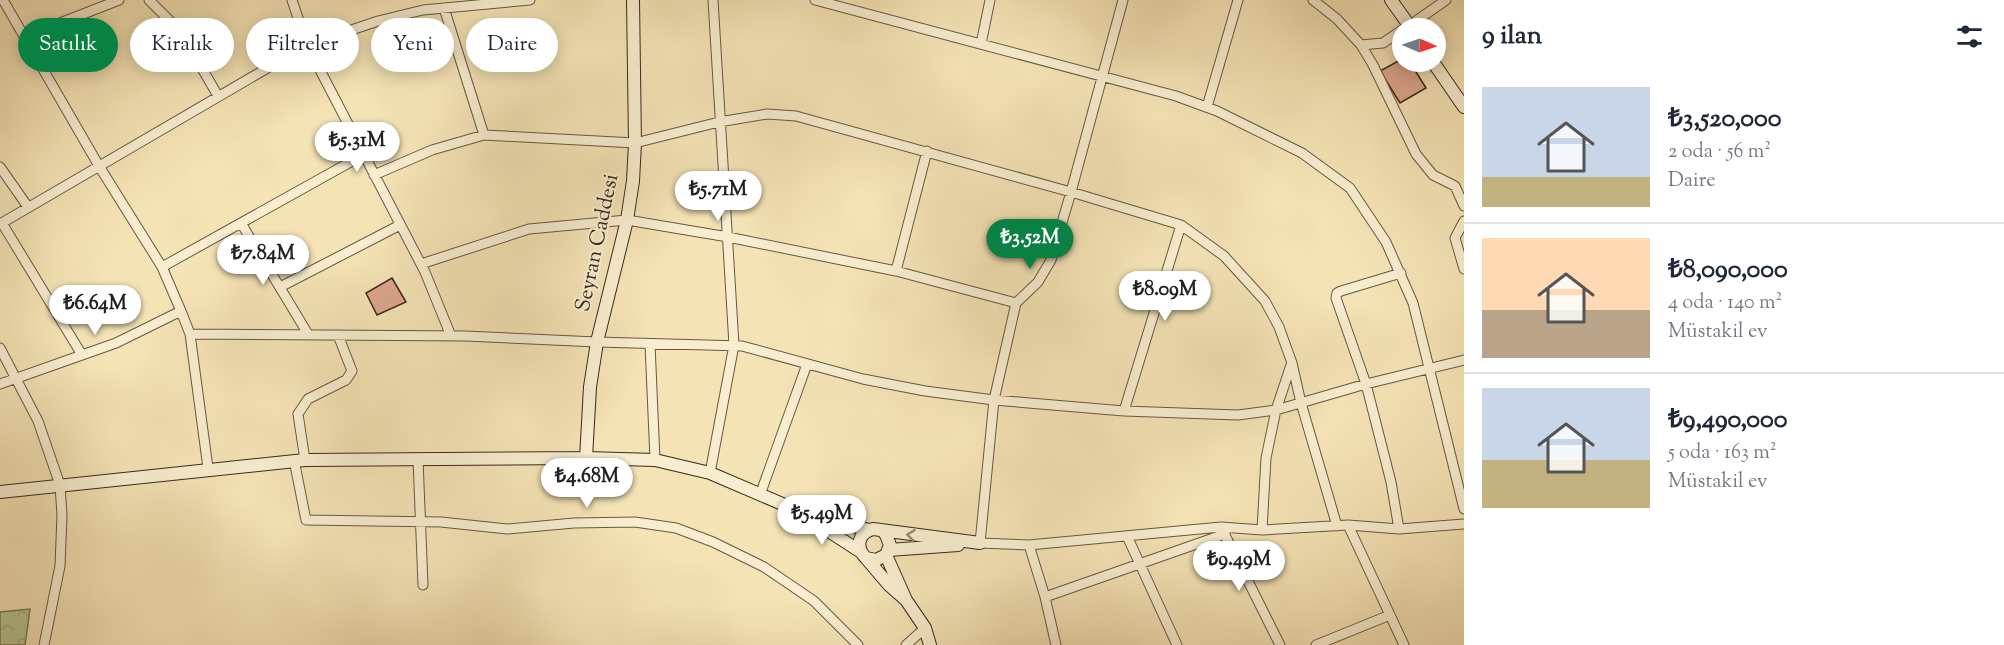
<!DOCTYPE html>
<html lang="tr">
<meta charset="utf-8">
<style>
:root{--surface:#fff;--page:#f6f6f7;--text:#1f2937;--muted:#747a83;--line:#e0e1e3;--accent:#0b8043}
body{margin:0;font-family:"Sorts Mill Goudy",serif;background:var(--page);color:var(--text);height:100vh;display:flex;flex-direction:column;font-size:22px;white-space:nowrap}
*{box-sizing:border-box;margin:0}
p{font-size:20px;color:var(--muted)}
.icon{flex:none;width:33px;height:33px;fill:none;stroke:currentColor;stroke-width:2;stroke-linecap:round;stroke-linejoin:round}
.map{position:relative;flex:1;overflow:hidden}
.panel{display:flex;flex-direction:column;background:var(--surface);width:540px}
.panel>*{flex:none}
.guide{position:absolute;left:18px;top:18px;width:570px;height:54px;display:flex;gap:12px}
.needle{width:39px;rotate:92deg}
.tools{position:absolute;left:1392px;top:18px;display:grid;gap:12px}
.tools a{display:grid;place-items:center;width:54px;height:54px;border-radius:50%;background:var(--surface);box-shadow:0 3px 15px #0003;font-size:30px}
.price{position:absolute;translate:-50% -51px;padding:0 14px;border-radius:21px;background:#fff;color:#222;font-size:20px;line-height:39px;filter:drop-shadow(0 2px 3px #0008)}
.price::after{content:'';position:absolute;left:50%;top:36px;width:18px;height:14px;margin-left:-9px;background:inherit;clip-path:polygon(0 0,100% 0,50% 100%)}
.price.selected{background:var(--accent);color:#fff}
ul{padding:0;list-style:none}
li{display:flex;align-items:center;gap:18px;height:150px;padding:0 18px}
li+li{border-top:2px solid var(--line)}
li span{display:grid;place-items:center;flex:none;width:168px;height:120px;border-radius:0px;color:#555}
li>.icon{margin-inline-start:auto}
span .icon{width:72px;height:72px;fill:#fffc;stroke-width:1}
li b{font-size:26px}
h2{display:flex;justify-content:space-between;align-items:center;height:72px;padding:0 18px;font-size:26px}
.pill{padding:0 21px;border-radius:27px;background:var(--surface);box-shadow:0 3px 15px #0003;font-size:21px;line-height:54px}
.pill.selected{background:var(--accent);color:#fff}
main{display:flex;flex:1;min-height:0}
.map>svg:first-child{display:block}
.forest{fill:url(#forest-crowns);stroke:#767758;stroke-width:1.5}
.building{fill:#dca68d;stroke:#36291d;stroke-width:1.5}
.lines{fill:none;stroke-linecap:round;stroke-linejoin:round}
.street-casing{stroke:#665843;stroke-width:11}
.secondary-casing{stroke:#36291d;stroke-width:14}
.street{stroke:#f8edcf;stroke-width:9}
.secondary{stroke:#f8edcf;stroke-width:12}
.oneway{stroke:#978b76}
.labels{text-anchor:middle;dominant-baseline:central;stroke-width:4.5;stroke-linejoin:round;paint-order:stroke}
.street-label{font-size:21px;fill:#36291d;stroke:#f8edcf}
</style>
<main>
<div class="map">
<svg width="1464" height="645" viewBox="0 0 1464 645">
<defs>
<pattern id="forest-crowns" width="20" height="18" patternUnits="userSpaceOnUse" patternTransform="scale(1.5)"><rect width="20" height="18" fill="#b6c592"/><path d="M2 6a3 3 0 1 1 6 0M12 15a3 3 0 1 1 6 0" fill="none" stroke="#9da97d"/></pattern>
</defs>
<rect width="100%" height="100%" fill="#f4e3b5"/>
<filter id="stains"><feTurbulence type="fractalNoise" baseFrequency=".00333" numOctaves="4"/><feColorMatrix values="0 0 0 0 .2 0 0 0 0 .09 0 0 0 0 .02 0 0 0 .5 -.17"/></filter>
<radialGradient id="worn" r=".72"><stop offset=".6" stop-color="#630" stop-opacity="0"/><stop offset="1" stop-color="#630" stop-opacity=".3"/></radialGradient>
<path class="forest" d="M30,609l-5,36h-25v-33z"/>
<path class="building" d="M1402,59v3h8l16,26 -26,15 -20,-32z
M392,278l14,24 -29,13 -11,-22z"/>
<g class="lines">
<defs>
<path id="street" d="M3,0l96,166 63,101 19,44 9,23 18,134
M149,0l32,32 37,64
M292,0l15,45 118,227 26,64
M815,0l361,96 41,15 85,42 48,35 36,54 27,61 51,206
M1123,0l-52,192 -20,68 -13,22 -22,21 -22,97 -14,143 49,2 192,-18 41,3 86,-5 51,4 65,-5
M1313,0l24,19 24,26 12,20 43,89 17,21 22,11 9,20
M444,8l40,127
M1406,28l40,-28
M24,37l95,-37
M981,44l9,-44
M1361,45l22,-2 19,-13
M1207,107l31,-107
M0,167l28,40
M374,175l58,-25 52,-15 151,8 84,-21 48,-8 29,2 275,76 110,33 43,31 41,45 14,26 13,36 9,40 36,123
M1464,221l-9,17 9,31
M2,223l80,132
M241,223l67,111
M0,224l307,-179 71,-24 45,-11 107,-10
M421,264l108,-35 98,-9 101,17 168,34 120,32
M162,267l201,-112
M896,271l31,-120
M280,287l120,-62
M190,334l275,2 132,6 145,4 121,33 62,12 69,9 130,11 114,4 38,-5 90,-26 98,-24
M650,344l5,116
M0,348l38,73 22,64 2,30 -2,51 -16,79
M0,384l116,-41 65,-32
M1124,411l57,-186
M418,459l5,126
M294,460l12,60 135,2 66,7 67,-6 61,-1 41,6 37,14 51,25 50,34 44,44
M305,460l-7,-46 10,-15 38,-19 6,-9 -14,-36
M710,473l24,-128 -21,-345
M760,495l47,-131
M1348,525l56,120
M1222,529l58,116
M1399,529l-8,-47 -25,-98 -30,-86 1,-5 4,-2 60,-18
M1262,530l4,-72 10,-48 15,-45
M1127,536l50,109
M1029,545l16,52 11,48
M1045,597l180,-63
M906,645l19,-17
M1316,645l74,-30"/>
<path id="secondary" d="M1391,0l20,28
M1433,62l31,45
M586,458l4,-71 7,-45 30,-122 6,-39 2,-38 -2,-143
M0,492l305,-32 281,-2 69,2 55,13 91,39 68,18
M807,517l54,35
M883,531l3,4 4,10 -4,10 -10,5 -10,-2c-11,-11 -8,-25 7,-29l107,14
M889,550l69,-5
M866,558l23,27 17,15 -20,-45
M906,600l19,28 5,17"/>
</defs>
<use href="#street" class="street-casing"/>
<use href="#secondary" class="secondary-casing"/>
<use href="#street" class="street"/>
<use href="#secondary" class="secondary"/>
</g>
<defs><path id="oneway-chevron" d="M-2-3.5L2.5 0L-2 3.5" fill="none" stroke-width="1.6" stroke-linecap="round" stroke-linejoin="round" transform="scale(1.5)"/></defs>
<use class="oneway" href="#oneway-chevron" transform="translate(911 535) rotate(-173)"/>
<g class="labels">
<g class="street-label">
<text transform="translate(598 243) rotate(-78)">Seyran Caddesi</text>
</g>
</g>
<rect width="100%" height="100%" filter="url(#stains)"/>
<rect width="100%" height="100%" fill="url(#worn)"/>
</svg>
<div class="tools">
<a><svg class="needle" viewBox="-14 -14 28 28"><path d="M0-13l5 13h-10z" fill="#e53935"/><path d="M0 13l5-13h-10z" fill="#747a83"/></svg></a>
</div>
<b class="price" style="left:357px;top:173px">₺5.31M</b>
<b class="price" style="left:718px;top:222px">₺5.71M</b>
<b class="price selected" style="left:1030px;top:270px">₺3.52M</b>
<b class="price" style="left:263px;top:286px">₺7.84M</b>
<b class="price" style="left:1165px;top:322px">₺8.09M</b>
<b class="price" style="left:95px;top:336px">₺6.64M</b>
<b class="price" style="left:587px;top:509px">₺4.68M</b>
<b class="price" style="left:822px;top:546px">₺5.49M</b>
<b class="price" style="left:1239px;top:592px">₺9.49M</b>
<div class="guide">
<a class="pill selected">Satılık</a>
<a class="pill">Kiralık</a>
<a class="pill">Filtreler</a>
<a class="pill">Yeni</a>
<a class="pill">Daire</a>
</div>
</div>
<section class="panel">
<h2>9 ilan<svg class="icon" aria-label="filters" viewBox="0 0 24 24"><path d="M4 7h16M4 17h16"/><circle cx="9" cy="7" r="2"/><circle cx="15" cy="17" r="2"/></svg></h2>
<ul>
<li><span style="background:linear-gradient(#c9d6e8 75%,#c2b280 0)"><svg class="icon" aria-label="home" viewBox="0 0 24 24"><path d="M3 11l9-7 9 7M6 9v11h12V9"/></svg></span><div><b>₺3,520,000</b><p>2 oda · 56 m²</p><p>Daire</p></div></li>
<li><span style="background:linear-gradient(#ffd9b3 60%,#b9a48a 0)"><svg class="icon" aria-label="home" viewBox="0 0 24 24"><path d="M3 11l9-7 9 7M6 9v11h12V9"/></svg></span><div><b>₺8,090,000</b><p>4 oda · 140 m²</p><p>Müstakil ev</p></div></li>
<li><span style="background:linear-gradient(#c9d6e8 60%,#c2b280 0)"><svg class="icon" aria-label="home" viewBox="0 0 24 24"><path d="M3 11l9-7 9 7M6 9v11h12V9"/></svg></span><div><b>₺9,490,000</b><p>5 oda · 163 m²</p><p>Müstakil ev</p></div></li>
</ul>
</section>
</main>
